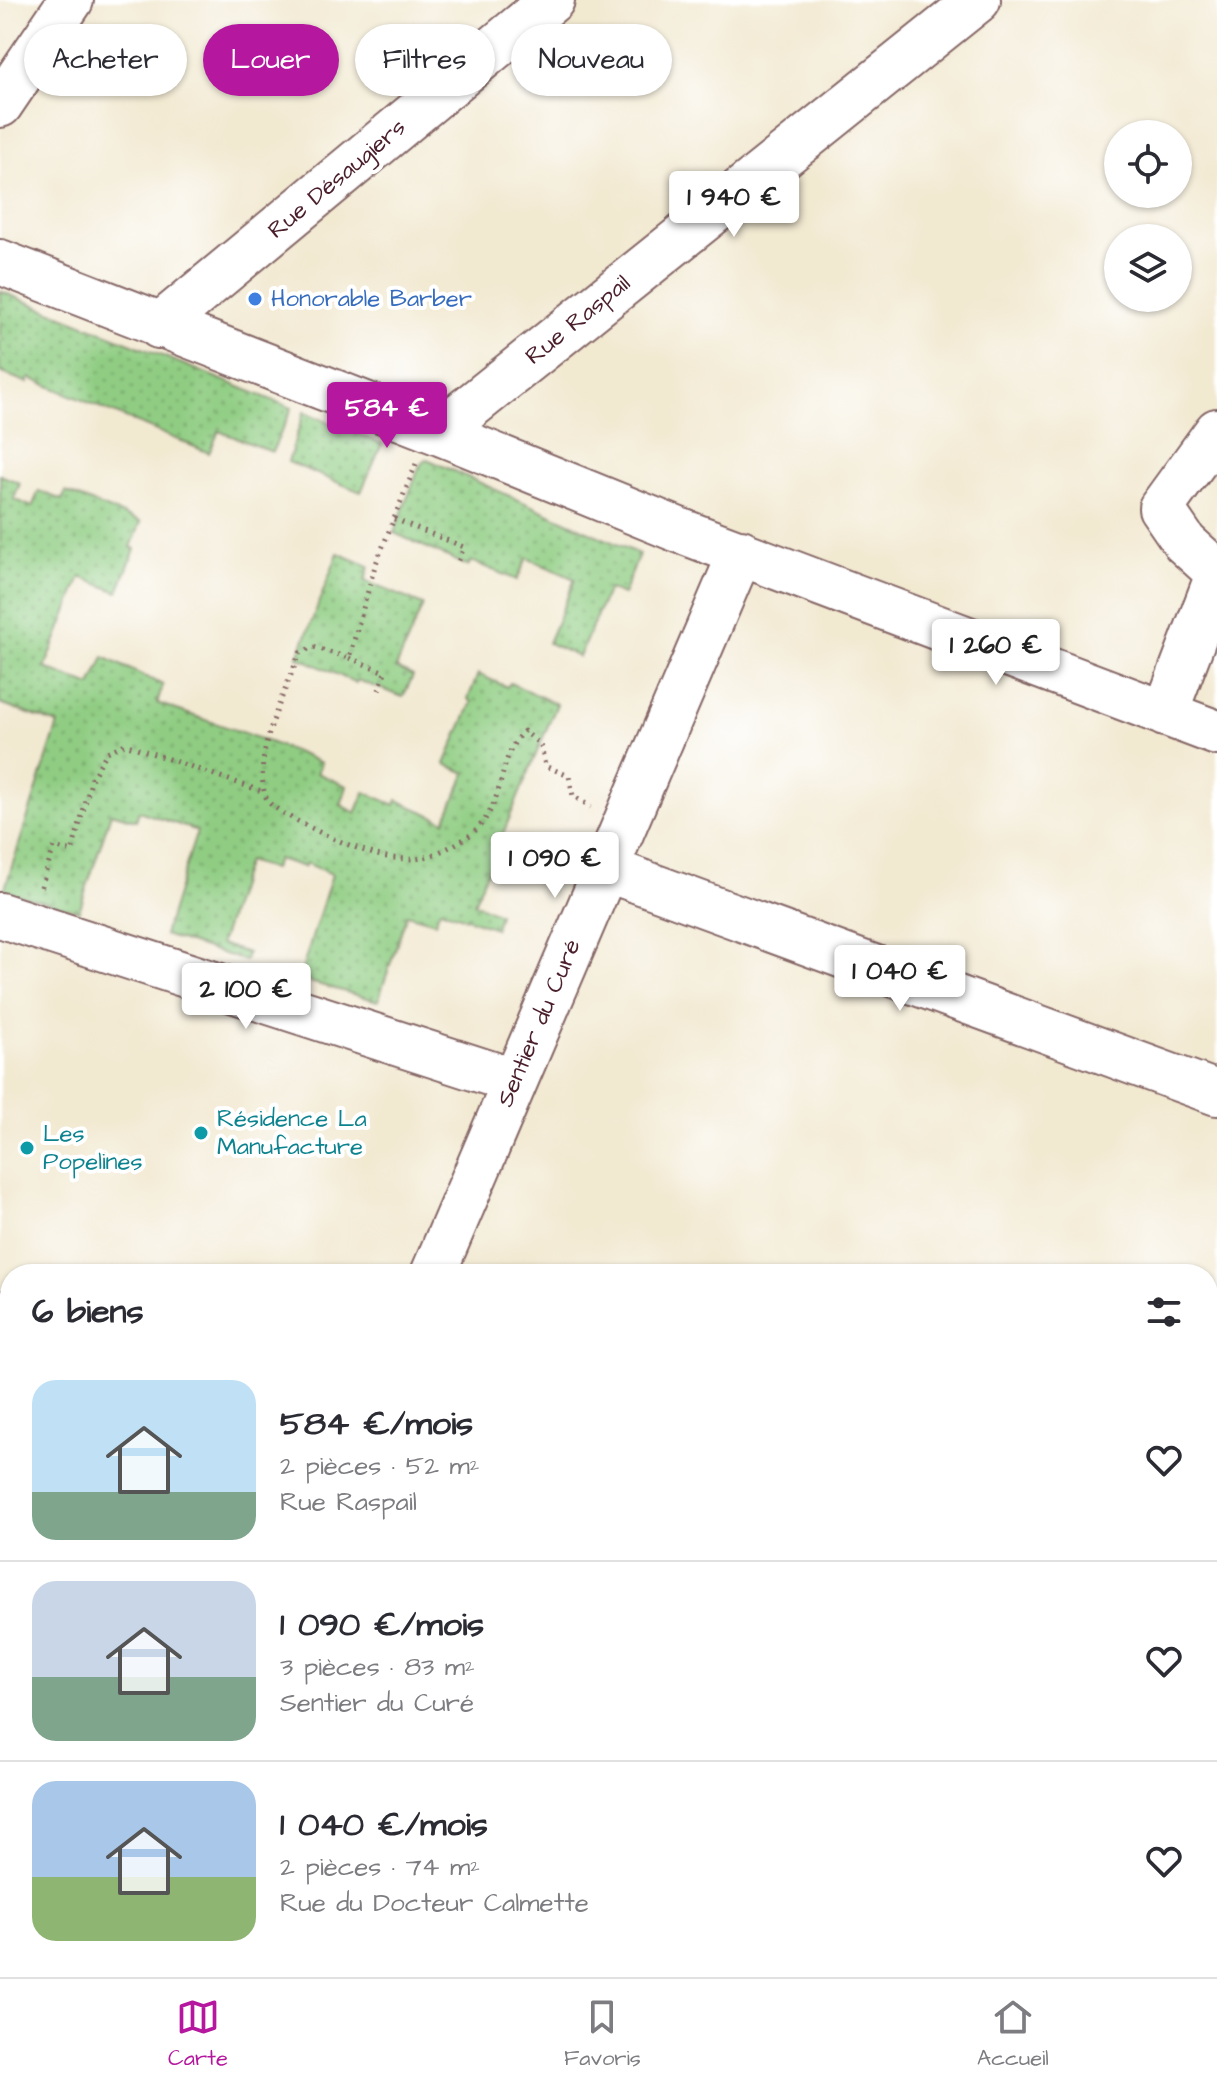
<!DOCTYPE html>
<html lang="fr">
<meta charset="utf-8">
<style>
:root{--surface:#fff;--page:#f7f7f7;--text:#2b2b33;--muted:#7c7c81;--line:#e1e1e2;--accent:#b5179e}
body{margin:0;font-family:"Architects Daughter",sans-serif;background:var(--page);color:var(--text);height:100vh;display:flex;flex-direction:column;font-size:30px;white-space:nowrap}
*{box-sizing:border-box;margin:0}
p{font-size:26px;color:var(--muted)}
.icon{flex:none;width:44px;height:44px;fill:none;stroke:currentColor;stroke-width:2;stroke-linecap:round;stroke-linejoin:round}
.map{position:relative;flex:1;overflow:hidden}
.details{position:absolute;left:0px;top:1264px;width:1218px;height:714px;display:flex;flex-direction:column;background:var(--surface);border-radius:32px 32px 0 0;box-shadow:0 2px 6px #0004}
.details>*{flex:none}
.top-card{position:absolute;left:24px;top:24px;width:800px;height:72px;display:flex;gap:16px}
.tools{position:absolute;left:1104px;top:120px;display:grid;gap:16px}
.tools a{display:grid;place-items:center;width:88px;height:88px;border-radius:50%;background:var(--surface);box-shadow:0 2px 6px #0004;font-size:40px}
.price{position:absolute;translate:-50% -68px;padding:0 18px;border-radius:8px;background:#fff;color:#222;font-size:26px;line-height:52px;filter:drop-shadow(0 2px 4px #0008)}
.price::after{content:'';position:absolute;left:50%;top:48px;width:24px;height:18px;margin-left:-12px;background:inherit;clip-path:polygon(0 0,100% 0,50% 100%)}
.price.on{background:var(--accent);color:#fff}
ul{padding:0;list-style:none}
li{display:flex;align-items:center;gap:24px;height:200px;padding:0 32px}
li+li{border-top:2px solid var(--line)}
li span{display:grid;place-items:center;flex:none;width:224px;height:160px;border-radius:24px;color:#555}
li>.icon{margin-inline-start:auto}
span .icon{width:96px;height:96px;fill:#fffc;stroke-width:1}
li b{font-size:34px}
h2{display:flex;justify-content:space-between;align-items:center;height:96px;padding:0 32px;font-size:34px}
.chip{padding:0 28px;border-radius:36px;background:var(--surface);box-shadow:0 2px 6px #0004;font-size:28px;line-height:72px}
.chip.on{background:var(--accent);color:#fff}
.menu{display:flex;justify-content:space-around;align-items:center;height:112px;border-top:2px solid var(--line);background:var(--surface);font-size:22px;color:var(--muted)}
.menu a{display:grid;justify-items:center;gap:4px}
.menu .on{color:var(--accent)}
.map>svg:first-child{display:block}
.grass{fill:url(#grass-dots);stroke:#6d7657;stroke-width:2}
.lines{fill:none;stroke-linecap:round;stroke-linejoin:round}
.minor-casing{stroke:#856665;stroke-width:48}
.path{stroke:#856665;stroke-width:5;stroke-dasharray:2 6;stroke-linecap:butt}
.minor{stroke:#fff;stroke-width:44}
.shop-dot{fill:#3f7fe0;stroke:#fff;stroke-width:3}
.culture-dot{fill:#0f9aa8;stroke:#fff;stroke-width:3}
.labels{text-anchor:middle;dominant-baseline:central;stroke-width:8;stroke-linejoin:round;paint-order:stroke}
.street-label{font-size:24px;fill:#4a1f2b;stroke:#fff}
.shop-label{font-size:24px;fill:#366cbe;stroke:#fff;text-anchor:start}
.culture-label{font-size:24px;fill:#0d838f;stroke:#fff;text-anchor:start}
</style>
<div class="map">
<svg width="1217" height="1977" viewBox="0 0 1217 1977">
<defs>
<pattern id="grass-dots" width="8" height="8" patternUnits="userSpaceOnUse" patternTransform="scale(2)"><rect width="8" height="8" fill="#90cd83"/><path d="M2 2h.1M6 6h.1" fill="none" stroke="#78a66b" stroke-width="1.8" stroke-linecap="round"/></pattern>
</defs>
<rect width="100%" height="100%" fill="#fff"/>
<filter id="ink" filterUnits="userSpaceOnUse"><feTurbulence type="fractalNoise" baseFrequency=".0125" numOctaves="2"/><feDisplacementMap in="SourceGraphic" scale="16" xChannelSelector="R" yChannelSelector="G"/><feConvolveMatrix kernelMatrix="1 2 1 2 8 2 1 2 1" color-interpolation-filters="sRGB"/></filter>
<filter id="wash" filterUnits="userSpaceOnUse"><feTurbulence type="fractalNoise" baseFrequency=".006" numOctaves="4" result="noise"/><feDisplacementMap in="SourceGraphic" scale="32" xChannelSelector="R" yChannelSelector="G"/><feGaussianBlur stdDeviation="1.8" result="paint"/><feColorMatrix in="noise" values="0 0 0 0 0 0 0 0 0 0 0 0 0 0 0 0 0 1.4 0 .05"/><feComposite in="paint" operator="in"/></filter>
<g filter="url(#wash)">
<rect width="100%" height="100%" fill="#f2e9d1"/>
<path class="grass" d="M0,291l292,117 -20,44 -53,-21 -10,22 -179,-75 -2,5 -28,-11z
M304,412l78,32 -21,48 -73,-30z
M427,459l212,95 -16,41 -15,-6 -29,68 -31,-14 27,-64 -48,-21 -10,22 -46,-19 -3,5 -74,-33 26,-68z
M0,475l20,8 -6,16 18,8 7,-16 23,9 4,-8 75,30 -10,25 4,2 -17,43 -37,-15 -36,91 46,18 13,-29 59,28 -6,18c55,20 111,36 164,60l-4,10 30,13 -6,19 15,8 9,-21 30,13 2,-5 48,21 21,-48 -21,-9 27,-62 -4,-3 10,-25 29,13 3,-4 47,21 -83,199 25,11 -4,14 -55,-19 -5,13 -28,-8 -29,87 -79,-22 33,-105 -26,-11 -2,4 -27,-8 -4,10 -26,-8 -27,83 27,9 -2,8 -81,-26 33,-104 -58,-20 -3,9 -25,-7 -32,98 -75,-20 54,-167 -58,-20z
M338,553l31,13 -4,15 58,24 -27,63 17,8 -10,21 -46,-17 -1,3 -58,-26z
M10,1390v190l-10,6v-165z"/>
</g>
<g filter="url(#ink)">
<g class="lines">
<defs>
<path id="minor" d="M0,105l71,-105
M0,262l445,173 231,94 541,204
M159,326l393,-326
M1217,431l-56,77 24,35 32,29
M445,435l15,-20 518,-415
M1165,714l52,-137
M606,869l611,224
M0,915l514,166
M433,1274l308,-722
M1208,1562l9,3
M0,1706l10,3
M1208,1755l9,-17
M1208,1846l9,-3
M488,1968l28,9
M171,1977l3,-9
M1088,1977l5,-9"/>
</defs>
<use href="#minor" class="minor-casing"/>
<path class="path" d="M416,464l-41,102 -26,92 -36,-11 -13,6 -2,4c-14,38 -43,93 -34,134 1,5 4,12 9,15 22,17 77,41 104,49 11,3 25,4 36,4 13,0 34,-10 46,-17 52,-28 34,-83 65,-111l17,14 4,21 24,10 4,20 18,11
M394,519l70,28 -6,15
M349,658l36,14 -6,18
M41,887l13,-40 18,5 20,-74 15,-26 18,-8 139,48
M0,1291l10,3"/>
<use href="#minor" class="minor"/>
</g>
</g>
<circle class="shop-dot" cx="255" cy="299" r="8"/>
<g class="culture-dot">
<circle cx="201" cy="1133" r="8"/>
<circle cx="27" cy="1148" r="8"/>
</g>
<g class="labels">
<g class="street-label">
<text transform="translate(337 179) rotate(-40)">Rue Désaugiers</text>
<text transform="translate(578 320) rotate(-39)">Rue Raspail</text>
<text transform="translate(539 1023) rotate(-67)">Sentier du Curé</text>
</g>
<g class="shop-label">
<text x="271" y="299">Honorable Barber</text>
</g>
<g class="culture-label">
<text x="217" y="1119">Résidence La<tspan x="217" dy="28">Manufacture</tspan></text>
<text x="43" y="1134">Les<tspan x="43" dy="28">Popelines</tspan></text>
</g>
</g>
</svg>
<div class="tools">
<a><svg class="icon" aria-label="locate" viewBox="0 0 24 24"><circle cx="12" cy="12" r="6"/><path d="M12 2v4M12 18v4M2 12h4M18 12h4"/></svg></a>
<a><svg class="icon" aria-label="layers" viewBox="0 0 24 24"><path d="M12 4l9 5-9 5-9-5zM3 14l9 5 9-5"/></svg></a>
</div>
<b class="price" style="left:734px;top:239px">1 940 €</b>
<b class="price on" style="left:387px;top:450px">584 €</b>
<b class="price" style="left:996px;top:687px">1 260 €</b>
<b class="price" style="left:555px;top:900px">1 090 €</b>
<b class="price" style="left:900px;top:1013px">1 040 €</b>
<b class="price" style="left:246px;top:1031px">2 100 €</b>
<div class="top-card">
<a class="chip">Acheter</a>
<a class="chip on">Louer</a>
<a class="chip">Filtres</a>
<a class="chip">Nouveau</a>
</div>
<section class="details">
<h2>6 biens<svg class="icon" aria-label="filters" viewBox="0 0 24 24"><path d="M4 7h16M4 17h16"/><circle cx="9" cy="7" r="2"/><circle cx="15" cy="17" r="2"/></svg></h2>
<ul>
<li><span style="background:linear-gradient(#bfe0f5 70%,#7fa58c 0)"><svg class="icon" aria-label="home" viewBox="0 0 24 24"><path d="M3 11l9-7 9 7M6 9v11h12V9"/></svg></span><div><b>584 €/mois</b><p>2 pièces · 52 m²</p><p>Rue Raspail</p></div><svg class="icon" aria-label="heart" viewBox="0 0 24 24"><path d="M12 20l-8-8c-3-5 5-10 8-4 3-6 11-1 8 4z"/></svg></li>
<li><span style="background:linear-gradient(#c9d6e8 60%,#7fa58c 0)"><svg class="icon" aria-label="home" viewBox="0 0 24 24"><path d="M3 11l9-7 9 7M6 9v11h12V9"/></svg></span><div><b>1 090 €/mois</b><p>3 pièces · 83 m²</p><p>Sentier du Curé</p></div><svg class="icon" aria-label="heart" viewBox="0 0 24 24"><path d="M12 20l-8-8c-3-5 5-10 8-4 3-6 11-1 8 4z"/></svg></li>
<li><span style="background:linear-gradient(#a9c7e8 60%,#8fb573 0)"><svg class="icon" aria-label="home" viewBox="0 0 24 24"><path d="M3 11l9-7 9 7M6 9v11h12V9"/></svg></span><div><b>1 040 €/mois</b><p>2 pièces · 74 m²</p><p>Rue du Docteur Calmette</p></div><svg class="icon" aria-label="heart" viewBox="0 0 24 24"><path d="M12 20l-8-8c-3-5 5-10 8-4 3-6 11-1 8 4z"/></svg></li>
</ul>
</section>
</div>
<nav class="menu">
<a class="on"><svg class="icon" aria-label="map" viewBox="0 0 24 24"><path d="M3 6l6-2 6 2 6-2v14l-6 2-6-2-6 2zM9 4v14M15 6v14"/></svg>Carte</a>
<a><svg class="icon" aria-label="saved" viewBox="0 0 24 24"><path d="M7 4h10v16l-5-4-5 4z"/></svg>Favoris</a>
<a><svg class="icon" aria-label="home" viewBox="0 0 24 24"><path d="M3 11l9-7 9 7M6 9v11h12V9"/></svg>Accueil</a>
</nav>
